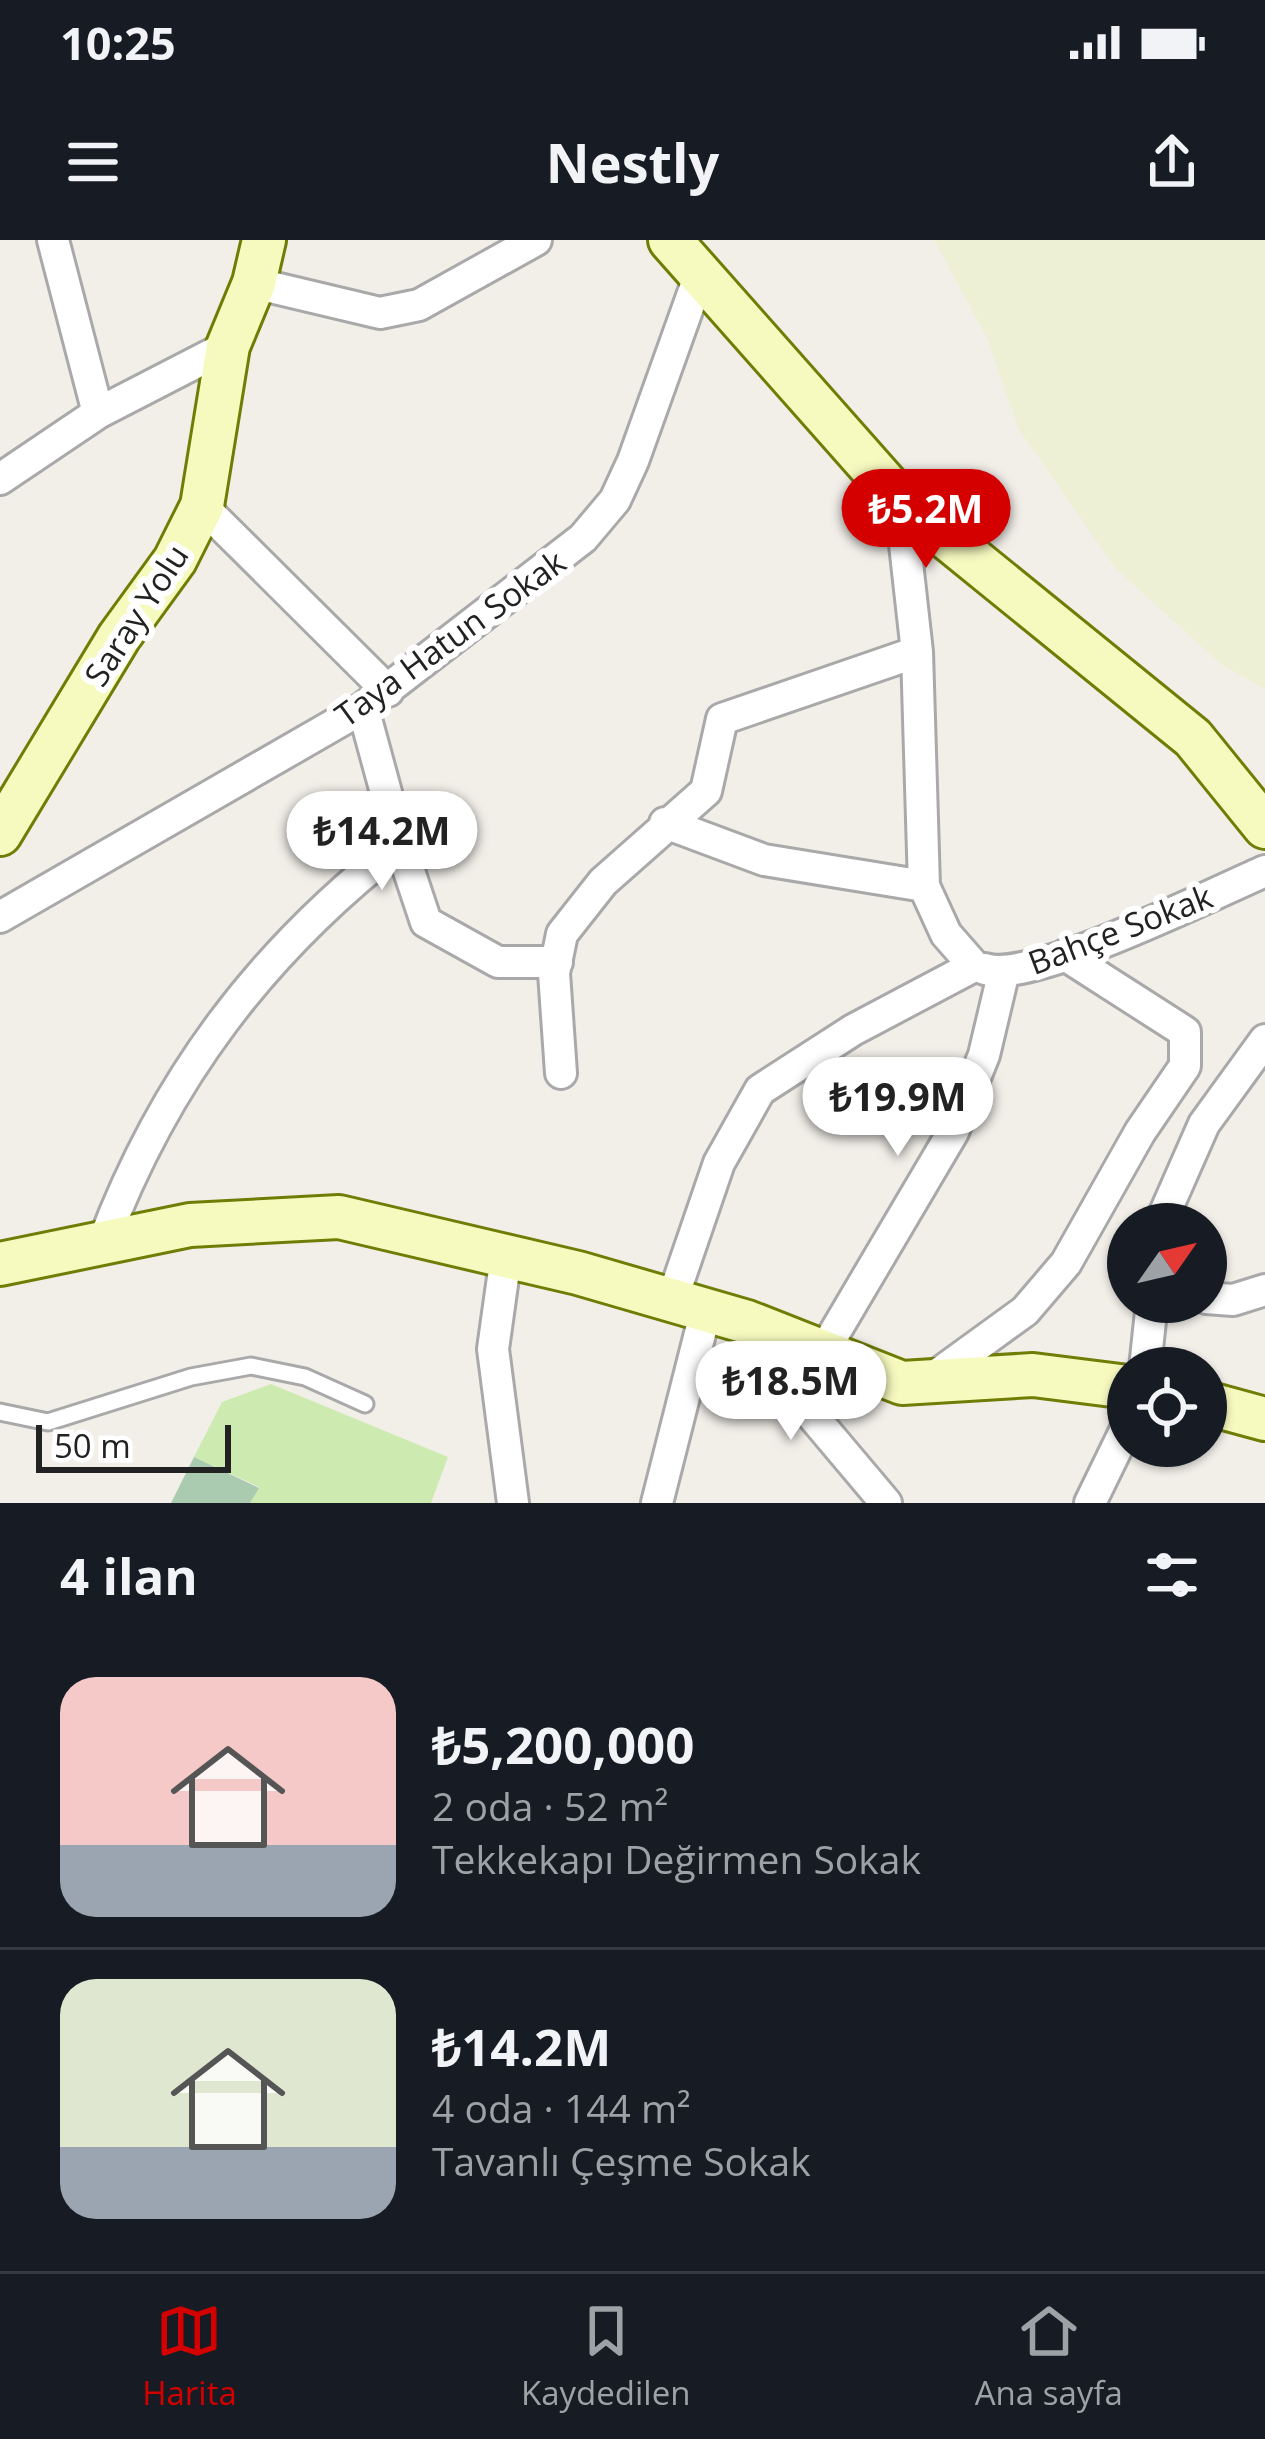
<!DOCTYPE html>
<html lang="tr">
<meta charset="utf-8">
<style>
:root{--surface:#171b24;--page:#242831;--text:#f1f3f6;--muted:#9ea1a6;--line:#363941;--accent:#d40000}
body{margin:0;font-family:"Open Sans",sans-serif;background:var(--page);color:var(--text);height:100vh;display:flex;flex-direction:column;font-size:45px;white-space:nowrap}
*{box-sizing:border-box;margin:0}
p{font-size:39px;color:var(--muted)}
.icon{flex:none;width:66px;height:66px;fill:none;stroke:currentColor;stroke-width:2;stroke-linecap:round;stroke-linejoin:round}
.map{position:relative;height:1263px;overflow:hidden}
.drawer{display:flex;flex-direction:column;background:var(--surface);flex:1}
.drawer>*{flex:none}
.needle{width:78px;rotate:56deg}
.controls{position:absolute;left:1107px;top:963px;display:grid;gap:24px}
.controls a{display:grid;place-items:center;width:120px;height:120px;border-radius:50%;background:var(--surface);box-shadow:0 3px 9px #0004;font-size:60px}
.scale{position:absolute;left:36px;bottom:30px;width:195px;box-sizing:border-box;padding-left:12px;border:6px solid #222;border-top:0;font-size:33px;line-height:42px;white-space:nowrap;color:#222;-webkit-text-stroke:9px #fff;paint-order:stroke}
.price{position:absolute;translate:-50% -102px;padding:0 27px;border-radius:42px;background:#fff;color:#222;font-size:39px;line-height:78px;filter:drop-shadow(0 3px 6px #0008)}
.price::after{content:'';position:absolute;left:50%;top:72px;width:36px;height:27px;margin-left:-18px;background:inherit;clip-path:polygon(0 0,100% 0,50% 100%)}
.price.current{background:var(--accent);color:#fff}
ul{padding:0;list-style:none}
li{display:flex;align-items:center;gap:36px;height:300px;padding:0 60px}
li+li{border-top:3px solid var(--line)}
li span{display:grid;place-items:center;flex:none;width:336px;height:240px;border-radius:36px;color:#555}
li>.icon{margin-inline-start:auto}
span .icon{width:144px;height:144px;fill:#fffc;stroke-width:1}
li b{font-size:51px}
h2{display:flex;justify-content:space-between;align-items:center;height:144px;padding:0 60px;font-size:51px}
.status{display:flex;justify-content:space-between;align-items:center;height:84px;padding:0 60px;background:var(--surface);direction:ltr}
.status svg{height:33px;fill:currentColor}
header{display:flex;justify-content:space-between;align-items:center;height:156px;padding:0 60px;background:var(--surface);font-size:54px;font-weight:700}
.tab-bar{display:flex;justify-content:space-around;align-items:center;height:168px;border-top:3px solid var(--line);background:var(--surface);font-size:33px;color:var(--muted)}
.tab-bar a{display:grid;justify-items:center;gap:6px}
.tab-bar .current{color:var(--accent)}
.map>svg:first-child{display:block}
.farmland{fill:#eef0d5}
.grass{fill:#cdebb0}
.cemetery{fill:#aacbaf}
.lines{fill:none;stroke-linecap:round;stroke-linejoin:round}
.lane-casing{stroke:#a9a9a9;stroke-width:21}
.street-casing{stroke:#a9a9a9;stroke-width:36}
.secondary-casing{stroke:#707d05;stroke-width:48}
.lane{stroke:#fff;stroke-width:15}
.street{stroke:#fff;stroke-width:30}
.secondary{stroke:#f7fabf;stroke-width:42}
.labels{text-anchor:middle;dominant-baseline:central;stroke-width:12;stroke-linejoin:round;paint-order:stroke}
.street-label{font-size:33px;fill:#222;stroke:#fff}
</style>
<div class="status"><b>10:25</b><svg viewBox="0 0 49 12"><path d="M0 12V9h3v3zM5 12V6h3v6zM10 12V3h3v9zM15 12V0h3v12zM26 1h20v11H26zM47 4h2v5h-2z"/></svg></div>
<header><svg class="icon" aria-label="menu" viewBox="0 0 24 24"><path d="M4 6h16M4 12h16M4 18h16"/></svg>Nestly<svg class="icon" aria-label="share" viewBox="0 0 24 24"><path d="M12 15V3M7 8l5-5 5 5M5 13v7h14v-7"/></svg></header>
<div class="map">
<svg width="1265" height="1263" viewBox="0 0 1265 1263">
<rect width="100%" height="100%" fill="#f2efe9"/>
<path class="farmland" d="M934,0h331v449l-43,-24 -107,-97 -97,-140 -31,-90z"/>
<path class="grass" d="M271,1144l177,73 -17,46h-181l9,-16 -65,-30 28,-55z"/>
<path class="cemetery" d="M194,1217l65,31 -9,15h-79z"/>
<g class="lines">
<defs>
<path id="lane" d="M0,1172l48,10 143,-45 60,-11 54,11 60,27"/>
<path id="street" d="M53,0l45,173
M254,43l126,30 39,-8 117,-65
M0,239l98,-66 130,-67
M900,260l17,152 7,234 22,48 28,32
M202,266l186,185
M665,583l99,37 160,26
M400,604l26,78 72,40h59
M0,677l363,-209 220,-170 32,-38 18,-39 67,-187
M985,729c47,15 227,-75 280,-98
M561,833l-7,-100 8,-39 41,-52 103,-91 16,-72 195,-67
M1160,984l44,-100 61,-84
M103,1003c62,-164 158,-291 297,-399l-37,-136
M506,1016l-13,93 20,154
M1206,1058l27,2 32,-10
M672,1060l47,-137 41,-73 93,-60 121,-64
M781,1096l19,65 86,102
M822,1114l131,-222 31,-77 19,-80
M1145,1128l7,-66
M930,1140l95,-69 41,-48 74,-131 45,-66v-34l-120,-77
M657,1263l49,-193
M1090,1263l38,-78"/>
<path id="secondary" d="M670,0l230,260 293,238 72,89
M0,594l119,-197 56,-77 27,-54 26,-160 26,-63 10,-43
M0,1024l190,-39 149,-8 239,56 169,49 155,61 131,-8 95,12
M1206,1163l59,16"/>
</defs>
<use href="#lane" class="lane-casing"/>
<use href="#street" class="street-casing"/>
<use href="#secondary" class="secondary-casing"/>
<use href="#lane" class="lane"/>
<use href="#street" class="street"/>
<use href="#secondary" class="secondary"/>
</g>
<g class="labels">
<g class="street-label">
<text transform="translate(136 375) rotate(-57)">Saray Yolu</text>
<text transform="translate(450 398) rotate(-36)">Taya Hatun Sokak</text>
<text transform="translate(1120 689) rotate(-21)">Bahçe Sokak</text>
</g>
</g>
</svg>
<div class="controls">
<a><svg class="needle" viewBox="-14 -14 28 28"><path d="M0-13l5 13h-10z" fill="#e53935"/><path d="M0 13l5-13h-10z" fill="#9ea1a6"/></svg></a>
<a><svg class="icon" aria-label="locate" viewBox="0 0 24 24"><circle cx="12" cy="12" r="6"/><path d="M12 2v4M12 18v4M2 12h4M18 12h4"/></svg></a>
</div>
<div class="scale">50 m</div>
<b class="price current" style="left:926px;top:331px">₺5.2M</b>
<b class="price" style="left:382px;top:653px">₺14.2M</b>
<b class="price" style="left:898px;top:919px">₺19.9M</b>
<b class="price" style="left:791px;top:1203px">₺18.5M</b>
</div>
<section class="drawer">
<h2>4 ilan<svg class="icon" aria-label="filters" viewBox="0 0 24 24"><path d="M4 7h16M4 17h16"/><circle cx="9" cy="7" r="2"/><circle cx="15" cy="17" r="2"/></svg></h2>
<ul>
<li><span style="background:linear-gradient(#f6c9c9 70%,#9aa5b1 0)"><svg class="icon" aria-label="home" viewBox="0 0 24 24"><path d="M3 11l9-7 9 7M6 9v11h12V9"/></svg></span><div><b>₺5,200,000</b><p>2 oda · 52 m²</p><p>Tekkekapı Değirmen Sokak</p></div></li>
<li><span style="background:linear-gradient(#dfe7d0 70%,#9aa5b1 0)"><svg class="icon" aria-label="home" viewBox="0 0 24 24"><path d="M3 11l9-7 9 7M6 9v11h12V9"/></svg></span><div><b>₺14.2M</b><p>4 oda · 144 m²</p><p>Tavanlı Çeşme Sokak</p></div></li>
</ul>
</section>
<nav class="tab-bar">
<a class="current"><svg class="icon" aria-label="map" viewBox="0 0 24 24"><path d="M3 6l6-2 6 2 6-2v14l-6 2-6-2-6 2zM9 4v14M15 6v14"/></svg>Harita</a>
<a><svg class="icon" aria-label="saved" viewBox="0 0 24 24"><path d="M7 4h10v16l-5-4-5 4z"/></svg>Kaydedilen</a>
<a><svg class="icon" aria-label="home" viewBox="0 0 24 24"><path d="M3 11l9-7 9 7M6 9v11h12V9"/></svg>Ana sayfa</a>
</nav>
